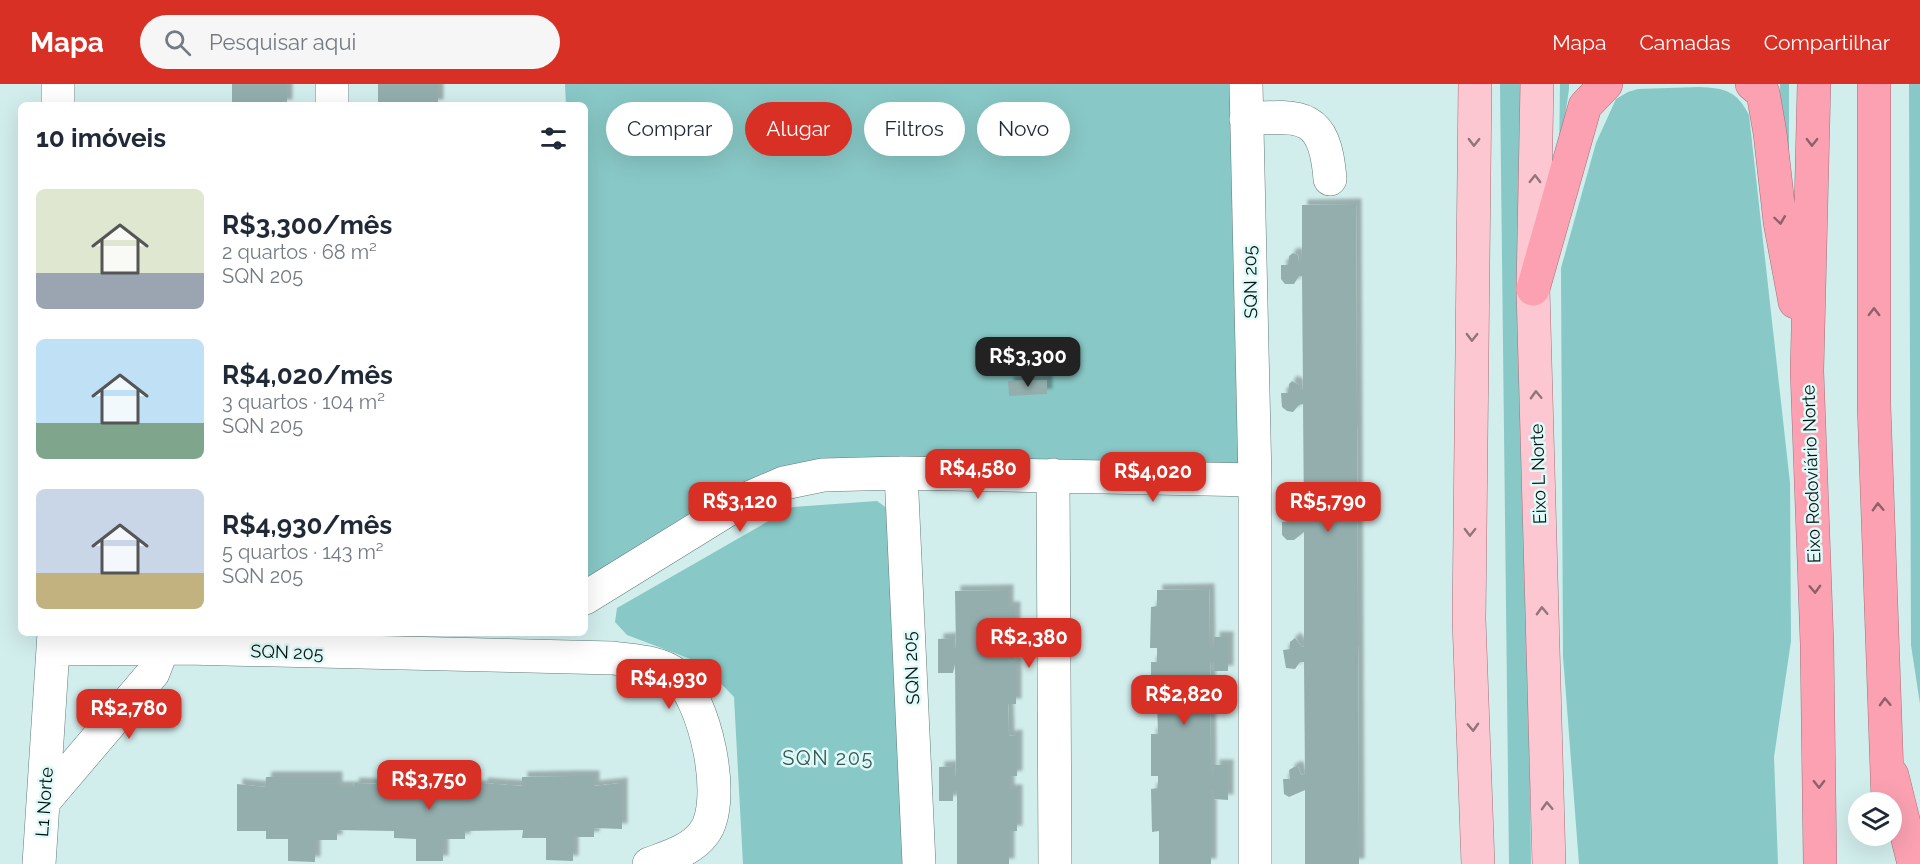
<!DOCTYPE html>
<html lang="pt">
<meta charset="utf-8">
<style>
:root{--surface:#fff;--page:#f6f6f7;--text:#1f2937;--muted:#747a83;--accent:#d93025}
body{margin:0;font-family:Raleway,sans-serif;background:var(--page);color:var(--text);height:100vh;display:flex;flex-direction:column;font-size:22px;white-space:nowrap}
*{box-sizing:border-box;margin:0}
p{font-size:20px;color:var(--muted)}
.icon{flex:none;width:33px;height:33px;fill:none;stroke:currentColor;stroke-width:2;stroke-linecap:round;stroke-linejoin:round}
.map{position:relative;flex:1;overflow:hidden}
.side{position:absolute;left:18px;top:18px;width:570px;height:534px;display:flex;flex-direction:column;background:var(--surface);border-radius:9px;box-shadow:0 6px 24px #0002}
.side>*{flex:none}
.top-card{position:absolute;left:606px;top:18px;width:570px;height:54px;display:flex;gap:12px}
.tools{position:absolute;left:1848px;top:708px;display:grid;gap:12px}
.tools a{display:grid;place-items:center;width:54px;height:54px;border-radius:50%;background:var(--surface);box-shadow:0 6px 24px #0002;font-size:30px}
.price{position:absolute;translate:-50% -51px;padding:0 14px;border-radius:12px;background:var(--accent);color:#fff;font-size:20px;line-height:39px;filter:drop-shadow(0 2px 3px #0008)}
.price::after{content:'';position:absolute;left:50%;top:36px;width:18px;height:14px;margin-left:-9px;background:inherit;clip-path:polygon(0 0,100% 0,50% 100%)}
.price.current{background:#222;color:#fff}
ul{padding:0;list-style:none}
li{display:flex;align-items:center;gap:18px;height:150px;padding:0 18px}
li span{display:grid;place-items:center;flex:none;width:168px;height:120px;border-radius:9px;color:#555}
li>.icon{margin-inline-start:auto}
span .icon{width:72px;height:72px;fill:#fffc;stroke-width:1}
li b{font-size:26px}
h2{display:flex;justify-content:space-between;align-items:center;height:72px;padding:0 18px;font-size:26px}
.chip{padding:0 21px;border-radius:27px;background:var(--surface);box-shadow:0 6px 24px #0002;font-size:21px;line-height:54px}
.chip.current{background:var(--accent);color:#fff}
header{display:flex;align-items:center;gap:36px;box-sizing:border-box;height:84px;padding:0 30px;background:var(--accent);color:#fff}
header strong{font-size:28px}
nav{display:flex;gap:33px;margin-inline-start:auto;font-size:21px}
.search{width:420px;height:54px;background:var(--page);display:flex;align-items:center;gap:15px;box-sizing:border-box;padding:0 21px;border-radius:33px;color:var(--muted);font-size:22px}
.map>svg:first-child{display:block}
.green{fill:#88c8c6}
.building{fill:#93aead;filter:url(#shadow)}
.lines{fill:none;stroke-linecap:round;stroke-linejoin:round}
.minor-casing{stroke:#627c7a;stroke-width:34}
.major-casing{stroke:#a66f7a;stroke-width:34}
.highway-casing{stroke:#a66f7a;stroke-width:34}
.minor{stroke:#fff;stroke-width:33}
.major{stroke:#fdc7d1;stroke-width:33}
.highway{stroke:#fba1b2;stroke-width:33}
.oneway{stroke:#8f767b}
.oneway2{stroke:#8e616a}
.labels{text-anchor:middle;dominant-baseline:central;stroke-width:5;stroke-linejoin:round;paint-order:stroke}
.street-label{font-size:18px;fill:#081212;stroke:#defbf9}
.neighbourhood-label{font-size:20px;letter-spacing:1.5px;fill:#3d5655;stroke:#defbf9}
</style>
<header>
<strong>Mapa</strong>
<div class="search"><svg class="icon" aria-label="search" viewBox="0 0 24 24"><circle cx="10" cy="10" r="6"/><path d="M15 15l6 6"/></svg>Pesquisar aqui</div>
<nav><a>Mapa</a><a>Camadas</a><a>Compartilhar</a></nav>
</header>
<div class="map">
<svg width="1920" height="780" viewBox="0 0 1920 780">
<defs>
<filter id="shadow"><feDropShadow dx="5.5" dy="-5.5" stdDeviation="1.5" flood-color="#0004"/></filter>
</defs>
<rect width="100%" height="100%" fill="#d1edec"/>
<path class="green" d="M565,0h677l7,408 -453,-23 -211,117v-481h-19z
M1500,0h25l-2,132 8,648h-22z
M1560,0h9v5l-10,69z
M1780,0h9v91l-8,1z
M1909,0h11v620l-9,-59z
M1699,3c26,1 38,4 50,28l41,368 1,158 -17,116 4,107h-199l-16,-208 -2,-388 35,-125 20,-44 12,-7 10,-3z
M877,417l11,8 20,355h-165l-9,-167 -33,-34 -74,-28 -12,-13 2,-14 176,-101z"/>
<path class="building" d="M232,0h55v21h-55z
M378,0h60v21h-60z
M1356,120l3,660h-54v-74l-16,7 -5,-3 -1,-15h7l-1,-9 5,-3h4l3,8 4,-1 -1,-112h-4l-5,7 -9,-1 -3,-18 7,-1v-7l5,-4 6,8 3,1v-115l-10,8h-7l-5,-5v-13l7,-1v-8l5,-4 5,3 1,6h4l-1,-114 -4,1 -6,7 -6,-1 -5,-4 -1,-14h7l1,-9 3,-3 7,4v5h4l-1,-114h-3l-5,8h-9l-4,-5v-14h7l1,-9 4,-3 5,2 1,7h3v-57z
M1047,296v14l-38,2 -1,-15z
M1209,505l1,59h4v-11h14v34h-14v-9h-4l1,113h3v-10h14v35l-14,-1v-9h-3v74h-52v-33l-7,1 -1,-43 7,-1v-12h-7v-42h7l-1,-31h-6v-41h6v-14h-7l1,-41 6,-1v-16z
M1008,506v17h7v41h-7l1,14h7v42h-8l1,32 8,-1v41l-8,1v13h8v41h-8v33h-52v-73h-4v10h-14v-34l15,-1v10h2l-1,-113 -2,10h-15v-34l15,-1v10h3l-1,-57z
M573,692h21v10l28,-3v46l-28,-1v9h-21v24l-27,-1v-22h-24l1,-8 -58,1v8h-22v22h-27v-22l-22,-1v-7l-57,-1v10h-22v22l-27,-1v-22h-22v-8h-29v-47l28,3 1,-10h71v10h16l1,-4 23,1v3h17v-10h72l-1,9h17v-3l40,3v-9z"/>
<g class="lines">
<defs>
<path id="minor" d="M332,0v21
M1246,0l9,396v384
M58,21v-21
M1246,35c57,-4 79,-5 84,60
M901,389l18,391
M1053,391l2,389
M585,514l157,-97 42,-18 39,-8 78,-2 354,7
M54,565l132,-1 427,10c19,3 46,3 62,16 30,24 53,127 29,159 -12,17 -36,24 -55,31
M45,716l108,-127 9,-23
M39,780l15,-231"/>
<path id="major" d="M1475,0l-6,536 9,244
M1537,0l-4,205 16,575"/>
<path id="highway" d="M1752,0l11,9 7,40 10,89 15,80
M1814,0l-7,287 10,273 3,220
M1874,0v321l14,397
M1533,205l52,-183 21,-22
M1892,691l22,89"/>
</defs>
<use href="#minor" class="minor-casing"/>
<use href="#major" class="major-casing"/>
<use href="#highway" class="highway-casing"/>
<use href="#minor" class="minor"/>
<use href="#major" class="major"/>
<use href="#highway" class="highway"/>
</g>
<defs><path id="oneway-chevron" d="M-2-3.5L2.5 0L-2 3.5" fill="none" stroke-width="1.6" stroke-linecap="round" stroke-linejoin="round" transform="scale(1.5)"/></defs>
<g class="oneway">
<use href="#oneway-chevron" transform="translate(1474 58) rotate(91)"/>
<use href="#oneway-chevron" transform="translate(1535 95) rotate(-89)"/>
<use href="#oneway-chevron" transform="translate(1472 253) rotate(91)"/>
<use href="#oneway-chevron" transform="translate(1536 311) rotate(-92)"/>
<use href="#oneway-chevron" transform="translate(1470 448) rotate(91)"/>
<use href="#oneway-chevron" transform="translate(1542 527) rotate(-92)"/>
<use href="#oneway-chevron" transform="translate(1473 643) rotate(88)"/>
<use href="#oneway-chevron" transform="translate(1547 722) rotate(-92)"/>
</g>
<g class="oneway2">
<use href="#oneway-chevron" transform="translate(1812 58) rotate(91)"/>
<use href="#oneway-chevron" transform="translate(1780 136) rotate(82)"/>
<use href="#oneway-chevron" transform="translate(1874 228) rotate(-90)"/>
<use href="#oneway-chevron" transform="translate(1878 423) rotate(-92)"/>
<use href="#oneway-chevron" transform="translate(1815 505) rotate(88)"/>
<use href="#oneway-chevron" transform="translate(1885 618) rotate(-92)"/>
<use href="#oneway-chevron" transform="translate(1819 700) rotate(89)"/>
</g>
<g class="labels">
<g class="street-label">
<text transform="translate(1250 198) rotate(-91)">SQN 205</text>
<text transform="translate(1538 390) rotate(-92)">Eixo L Norte</text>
<text transform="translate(1811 390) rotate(-92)">Eixo Rodoviário Norte</text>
<text transform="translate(287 568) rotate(2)">SQN 205</text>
<text transform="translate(911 584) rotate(-93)">SQN 205</text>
<text transform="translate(44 718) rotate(-86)">L1 Norte</text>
</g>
<g class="neighbourhood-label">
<text x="828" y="674">SQN 205</text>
</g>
</g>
</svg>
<div class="tools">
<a><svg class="icon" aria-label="layers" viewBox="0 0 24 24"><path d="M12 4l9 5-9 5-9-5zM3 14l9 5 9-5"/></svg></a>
</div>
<b class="price current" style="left:1028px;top:304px">R$3,300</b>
<b class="price" style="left:978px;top:416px">R$4,580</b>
<b class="price" style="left:1153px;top:419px">R$4,020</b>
<b class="price" style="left:740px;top:449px">R$3,120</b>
<b class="price" style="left:1328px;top:449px">R$5,790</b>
<b class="price" style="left:1029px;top:585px">R$2,380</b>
<b class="price" style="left:669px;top:626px">R$4,930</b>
<b class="price" style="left:1184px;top:642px">R$2,820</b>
<b class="price" style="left:129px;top:656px">R$2,780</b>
<b class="price" style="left:429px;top:727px">R$3,750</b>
<div class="top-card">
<a class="chip">Comprar</a>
<a class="chip current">Alugar</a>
<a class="chip">Filtros</a>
<a class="chip">Novo</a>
</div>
<section class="side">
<h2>10 imóveis<svg class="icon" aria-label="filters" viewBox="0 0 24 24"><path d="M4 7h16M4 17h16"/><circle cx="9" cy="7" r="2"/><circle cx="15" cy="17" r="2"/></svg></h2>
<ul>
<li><span style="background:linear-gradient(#dfe7d0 70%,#9aa5b1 0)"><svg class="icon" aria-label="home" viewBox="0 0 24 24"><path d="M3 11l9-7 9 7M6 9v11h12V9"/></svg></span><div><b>R$3,300/mês</b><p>2 quartos · 68 m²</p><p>SQN 205</p></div></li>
<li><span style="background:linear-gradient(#bfe0f5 70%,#7fa58c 0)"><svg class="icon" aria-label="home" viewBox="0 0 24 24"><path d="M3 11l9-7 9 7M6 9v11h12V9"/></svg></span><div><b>R$4,020/mês</b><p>3 quartos · 104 m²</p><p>SQN 205</p></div></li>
<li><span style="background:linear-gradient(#c9d6e8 70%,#c2b280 0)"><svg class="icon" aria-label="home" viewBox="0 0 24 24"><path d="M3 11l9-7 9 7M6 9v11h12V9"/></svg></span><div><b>R$4,930/mês</b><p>5 quartos · 143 m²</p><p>SQN 205</p></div></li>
</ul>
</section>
</div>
